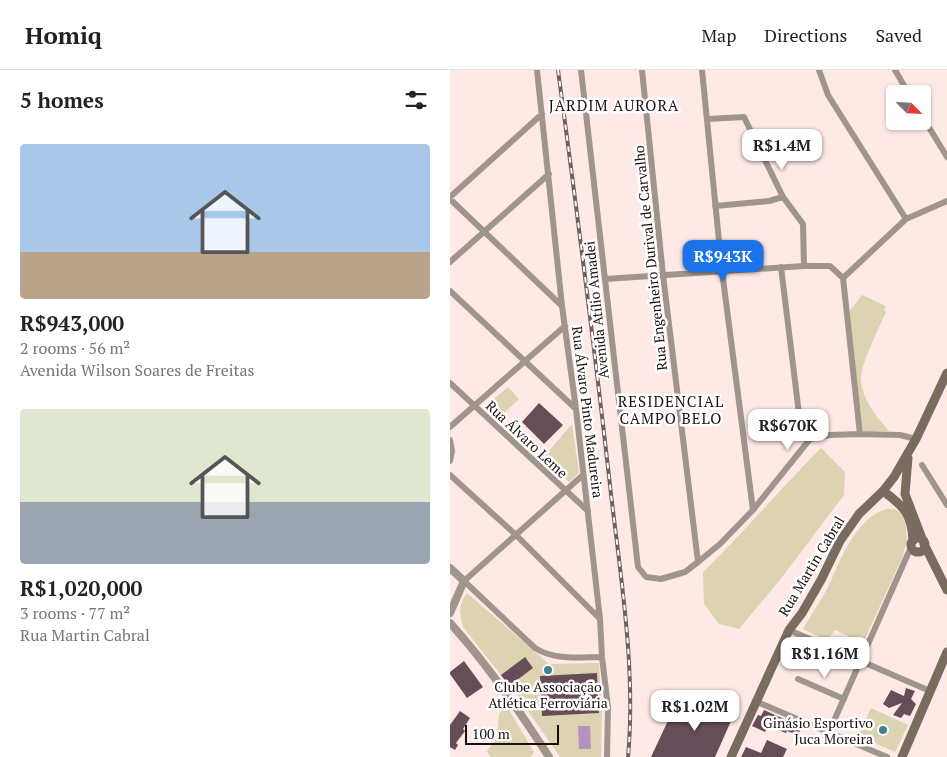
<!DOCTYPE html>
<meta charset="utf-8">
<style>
:root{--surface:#fff;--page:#f2f2f2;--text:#222;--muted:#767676;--line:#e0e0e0;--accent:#1a73e8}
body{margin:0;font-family:"PT Serif",serif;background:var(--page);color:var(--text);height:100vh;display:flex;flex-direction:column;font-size:19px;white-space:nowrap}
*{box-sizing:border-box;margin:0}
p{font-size:16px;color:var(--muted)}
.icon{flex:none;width:28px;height:28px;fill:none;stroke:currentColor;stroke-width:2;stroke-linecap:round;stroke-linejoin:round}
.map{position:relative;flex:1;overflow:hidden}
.side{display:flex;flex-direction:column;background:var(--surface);width:450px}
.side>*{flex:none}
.needle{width:32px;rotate:114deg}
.controls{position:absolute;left:436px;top:15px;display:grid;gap:10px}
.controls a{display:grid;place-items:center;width:45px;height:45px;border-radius:5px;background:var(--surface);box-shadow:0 1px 4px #0004;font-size:25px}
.scale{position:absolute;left:15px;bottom:12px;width:94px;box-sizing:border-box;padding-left:5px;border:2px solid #1a0f0e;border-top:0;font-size:14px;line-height:18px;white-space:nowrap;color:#1a0f0e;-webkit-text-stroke:4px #fff;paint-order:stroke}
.price{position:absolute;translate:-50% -42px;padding:0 11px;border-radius:10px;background:#fff;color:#222;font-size:16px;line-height:32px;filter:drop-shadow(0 1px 2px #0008)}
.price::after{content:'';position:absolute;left:50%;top:30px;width:15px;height:11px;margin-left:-8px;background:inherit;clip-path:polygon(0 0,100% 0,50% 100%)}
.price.selected{background:var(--accent);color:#fff}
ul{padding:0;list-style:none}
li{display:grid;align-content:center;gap:10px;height:265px;padding:0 20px}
li span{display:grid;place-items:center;height:155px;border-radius:5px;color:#555}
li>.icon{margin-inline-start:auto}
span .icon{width:90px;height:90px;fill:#fffc;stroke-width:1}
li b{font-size:21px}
h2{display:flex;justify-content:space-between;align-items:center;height:60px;padding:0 20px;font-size:21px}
header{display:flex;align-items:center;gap:30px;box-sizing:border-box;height:70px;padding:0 25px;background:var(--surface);border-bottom:1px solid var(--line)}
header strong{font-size:24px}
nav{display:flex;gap:28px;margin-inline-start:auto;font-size:18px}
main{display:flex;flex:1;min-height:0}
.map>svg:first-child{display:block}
.green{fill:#dbd3b1}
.water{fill:#b494be}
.building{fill:#674d57}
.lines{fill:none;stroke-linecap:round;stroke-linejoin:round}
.minor{stroke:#a0958d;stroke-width:6}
.tertiary{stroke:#a0958d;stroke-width:8}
.secondary{stroke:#7a6b5f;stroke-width:9}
.rail-casing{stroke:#6f605f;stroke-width:4}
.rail{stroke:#fff;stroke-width:2;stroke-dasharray:5.5;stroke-linecap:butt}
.poi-dot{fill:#3e8291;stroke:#fff;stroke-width:2}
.labels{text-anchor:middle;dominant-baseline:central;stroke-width:5;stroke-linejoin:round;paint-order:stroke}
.street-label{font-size:14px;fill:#1a0f0e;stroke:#fff}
.poi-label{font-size:14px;fill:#1a0f0e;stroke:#fff}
.neighbourhood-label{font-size:15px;letter-spacing:1px;fill:#1a0f0e;stroke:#fff}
</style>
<header>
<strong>Homiq</strong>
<nav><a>Map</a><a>Directions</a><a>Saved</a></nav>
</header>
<main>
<section class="side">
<h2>5 homes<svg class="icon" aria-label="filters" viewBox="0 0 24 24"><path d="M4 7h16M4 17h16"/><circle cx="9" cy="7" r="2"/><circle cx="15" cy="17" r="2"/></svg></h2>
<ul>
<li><span style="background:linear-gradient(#a9c7e8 70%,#b9a48a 0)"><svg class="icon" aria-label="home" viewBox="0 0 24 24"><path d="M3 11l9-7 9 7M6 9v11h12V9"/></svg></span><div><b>R$943,000</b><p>2 rooms · 56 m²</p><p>Avenida Wilson Soares de Freitas</p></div></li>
<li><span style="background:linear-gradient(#dfe7d0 60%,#9aa5b1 0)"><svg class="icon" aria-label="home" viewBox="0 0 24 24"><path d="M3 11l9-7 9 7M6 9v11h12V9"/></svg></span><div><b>R$1,020,000</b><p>3 rooms · 77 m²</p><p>Rua Martin Cabral</p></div></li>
</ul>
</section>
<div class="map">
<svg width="497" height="687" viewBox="0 0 497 687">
<rect width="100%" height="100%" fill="#fee9e6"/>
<path class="green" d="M412,225l24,11 -2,4 2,2c-6,14 -27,55 -25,69 2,20 16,36 28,50h-26l-14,-119z
M58,317l11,12 -20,19 -12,-13z
M122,354l7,49 -10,9 -26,-24z
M371,378l24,24 -1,23 -61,81 -44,53 -20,-5 -15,-20 -1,-32c41,-40 78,-84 118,-124z
M437,439h8l6,5 5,11 1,16 -5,17 -39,85 -28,-13 -8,10 -24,-11c8,-15 19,-29 26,-44 12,-26 27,-68 58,-76z
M17,523l82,71 50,-1 3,51 -1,43h-41l-41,-59 -56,-71c-4,-14 -4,-23 4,-34z
M56,635l28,47 -3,5h-41l-3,-6 10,-13 2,-24z
M421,638l37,17 -13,27 -37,-16z"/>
<path class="water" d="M128,656h12l1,23h-12z"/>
<path class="building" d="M89,333l24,22 -19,19 -22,-22z
M75,587l8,11 -24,18 -8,-11z
M14,591l19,26 -16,11 -17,-24v-2z
M147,603l2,40 -57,3 -2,-40z
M456,618l9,3 -4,8 5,5 -6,12 -6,-2 -3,4 -8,-3 9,-12 -13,5 -6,-4 8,-14 13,6z
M242,630l31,13 10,-13 6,3 -24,54h-64l22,-47 12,5z
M314,640l38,17 -4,8 -11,-4 -1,2 -8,-3 3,-6 -10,-4 -6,12 -13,-6 6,-11 3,1z
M10,641l10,7 -7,11 2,2 -9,12 2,2 -3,5 -5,-3v-22z
M317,670l20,9 -4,8h-42l5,-10 15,6z"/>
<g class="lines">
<path class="minor" d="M87,0l25,236 14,103 24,210 2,38 6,50 -1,50
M131,0l57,497 8,10 15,2 24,-7 13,-10 22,-18 33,-34 57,-71 20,-4 30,-1 40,1 16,4
M192,0l21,205 35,287
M252,0l20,201 31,239
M369,0l9,25 78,124
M445,0l14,24
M472,46l25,41
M258,49l36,-2 39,80 -14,4 -54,5
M0,127l92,-83
M333,127l20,27 1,42
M0,129l112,107
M0,192l99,-88
M331,197l20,163 9,9
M393,208l17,156
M393,208l63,-59 41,-18
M155,209l199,-13h26l13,12
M0,221l126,118
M0,313l138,128
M0,357l115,-101
M0,370l2,11 -2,10
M472,395l25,40
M0,405l66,60 84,84
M133,405l-119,106 71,67c21,13 44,9 67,9
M339,560l141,61
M348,609l46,20
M307,632l130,55
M379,662l82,-185"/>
<path class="tertiary" d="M0,498l14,13 -14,32
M0,553c37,41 69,87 99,134"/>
<path class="secondary" d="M458,388l-3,36 18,47
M433,421c21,15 29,24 30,50
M461 475a7 7 0 1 1 14 0a7 7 0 1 1-14 0Z
M474,474l23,46
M281,687l58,-127 13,-17 19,-33 19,-39 19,-27 24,-23 11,-14 22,-38 31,-66
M452,687l45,-105"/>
<defs>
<path id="rail" d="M108,0c19,141 37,282 53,424 10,86 25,176 17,263"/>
</defs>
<use href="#rail" class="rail-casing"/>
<use href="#rail" class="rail"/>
</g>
<g class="poi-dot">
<circle cx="98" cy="600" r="5"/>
<circle cx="433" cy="660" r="5"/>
</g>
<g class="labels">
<g class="street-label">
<text transform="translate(200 188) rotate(-96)">Rua Engenheiro Durival de Carvalho</text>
<text transform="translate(146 240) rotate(-96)">Avenida Atílio Amadei</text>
<text transform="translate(138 342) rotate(83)">Rua Álvaro Pinto Madureira</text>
<text transform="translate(77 369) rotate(43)">Rua Álvaro Leme</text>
<text transform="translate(361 496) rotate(-59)">Rua Martin Cabral</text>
</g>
<g class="poi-label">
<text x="98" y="616">Clube Associação<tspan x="98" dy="16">Atlética Ferroviária</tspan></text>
<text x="423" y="652" text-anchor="end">Ginásio Esportivo<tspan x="423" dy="16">Juca Moreira</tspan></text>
</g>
<g class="neighbourhood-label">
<text x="164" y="35">JARDIM AURORA</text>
<text x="221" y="331">RESIDENCIAL<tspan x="221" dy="17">CAMPO BELO</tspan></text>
</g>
</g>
</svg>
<div class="controls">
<a><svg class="needle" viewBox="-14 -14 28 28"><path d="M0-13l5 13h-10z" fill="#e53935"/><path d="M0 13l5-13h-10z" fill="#767676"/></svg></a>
</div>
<div class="scale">100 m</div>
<b class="price" style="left:332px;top:101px">R$1.4M</b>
<b class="price selected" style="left:273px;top:212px">R$943K</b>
<b class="price" style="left:338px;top:381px">R$670K</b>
<b class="price" style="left:375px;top:609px">R$1.16M</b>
<b class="price" style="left:245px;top:662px">R$1.02M</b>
</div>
</main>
